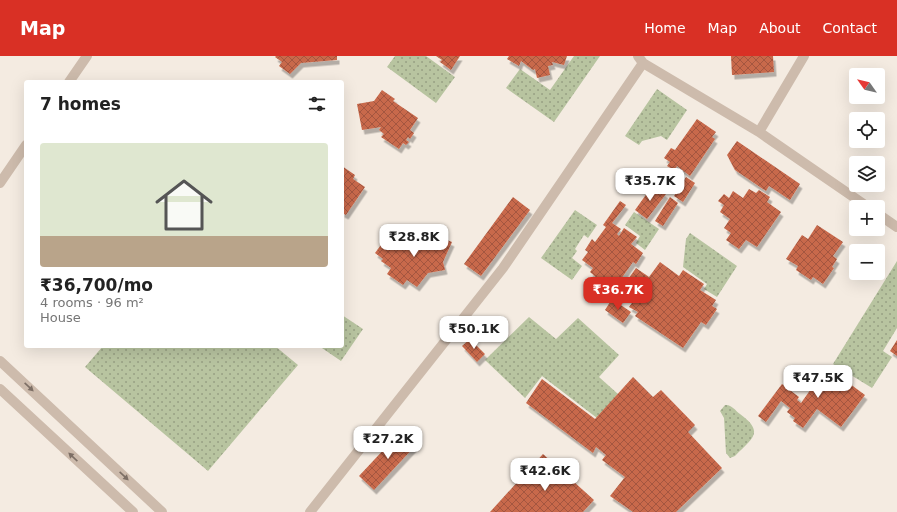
<!DOCTYPE html>
<meta charset="utf-8">
<style>
:root{--surface:#fff;--page:#f2f2f2;--text:#222;--muted:#767676;--line:#e0e0e0;--accent:#d93025}
body{margin:0;font-family:"DejaVu Sans",sans-serif;background:var(--page);color:var(--text);height:100vh;display:flex;flex-direction:column;font-size:15px;white-space:nowrap}
*{box-sizing:border-box;margin:0}
p{font-size:13px;color:var(--muted)}
.icon{flex:none;width:22px;height:22px;fill:none;stroke:currentColor;stroke-width:2;stroke-linecap:round;stroke-linejoin:round}
.map{position:relative;flex:1;overflow:hidden}
.panel{position:absolute;left:24px;top:24px;width:320px;height:268px;display:flex;flex-direction:column;background:var(--surface);border-radius:4px;box-shadow:0 4px 16px #0002}
.panel>*{flex:none}
.needle{width:26px;rotate:304deg}
.buttons{position:absolute;left:849px;top:12px;display:grid;gap:8px}
.buttons a{display:grid;place-items:center;width:36px;height:36px;border-radius:4px;background:var(--surface);box-shadow:0 4px 16px #0002;font-size:20px}
.price{position:absolute;translate:-50% -34px;padding:0 9px;border-radius:8px;background:#fff;color:#222;font-size:13px;line-height:26px;filter:drop-shadow(0 1px 2px #0008)}
.price::after{content:'';position:absolute;left:50%;top:24px;width:12px;height:9px;margin-left:-6px;background:inherit;clip-path:polygon(0 0,100% 0,50% 100%)}
.price.active{background:var(--accent);color:#fff}
ul{padding:0;list-style:none}
li{display:grid;align-content:center;gap:8px;height:212px;padding:0 16px}
li+li{border-top:1px solid var(--line)}
li span{display:grid;place-items:center;height:124px;border-radius:4px;color:#555}
li>.icon{margin-inline-start:auto}
span .icon{width:72px;height:72px;fill:#fffc;stroke-width:1}
li b{font-size:17px}
h2{display:flex;justify-content:space-between;align-items:center;height:48px;padding:0 16px;font-size:17px}
header{display:flex;align-items:center;gap:24px;box-sizing:border-box;height:56px;padding:0 20px;background:var(--accent);color:#fff}
header strong{font-size:19px}
nav{display:flex;gap:22px;margin-inline-start:auto;font-size:14px}
.map>svg:first-child{display:block}
.grass{fill:url(#grass-dots)}
.building{fill:url(#building-cross-hatch);filter:url(#shadow)}
.lines{fill:none;stroke-linecap:round;stroke-linejoin:round}
.minor{stroke:#cdbbac;stroke-width:10}
.oneway{fill:#7d6f65}
</style>
<header>
<strong>Map</strong>
<nav><a>Home</a><a>Map</a><a>About</a><a>Contact</a></nav>
</header>
<div class="map">
<svg width="897" height="456" viewBox="0 0 897 456">
<defs>
<pattern id="grass-dots" width="8" height="8" patternUnits="userSpaceOnUse"><rect width="8" height="8" fill="#b8c4a0"/><path d="M2 2h.1M6 6h.1" fill="none" stroke="#97a083" stroke-width="1.8" stroke-linecap="round"/></pattern>
<pattern id="building-cross-hatch" width="8" height="8" patternUnits="userSpaceOnUse"><rect width="8" height="8" fill="#c8694b"/><path d="M0 0l8 8M0 8l8-8" fill="none" stroke="#a4573f"/></pattern>
<filter id="shadow"><feDropShadow dx="2.5" dy="4.5" stdDeviation="0" flood-color="#0004"/></filter>
</defs>
<rect width="100%" height="100%" fill="#f4ebe1"/>
<path class="grass" d="M395,0h31l29,21 -19,26 -49,-36z
M574,0h26l-46,66 -48,-34 14,-19 30,21z
M657,33l30,21 -20,30 -6,-4 -19,5 -3,4 -14,-9z
M575,154l22,15 -9,13 -4,-3 -9,14 2,2 -5,7 10,8 -10,14 -31,-22z
M634,156l25,17 -14,21 -9,-7 4,-7 -15,-11z
M690,177l47,33 -20,31 -13,-8 3,-5 -24,-17 3,-28z
M897,205v67l-14,23 9,6 -20,31 -39,-24z
M342,259l21,14 -22,32 -22,-15h23z
M529,261l27,22 22,-21 41,37 -20,22 19,17 -21,24 -55,-42 -17,22 -40,-38z
M103,290h172l23,19 -90,106 -123,-104z
M725,349c6,-1 10,5 15,9 26,19 11,25 -5,42l-5,2 -4,-5 -2,-35 -4,-7z"/>
<path class="building" d="M276,0h61v4l-36,3 -11,11 -11,-8 3,-4 -7,-5z
M436,0h24l-9,14 -11,-8 2,-2z
M509,0h58l-3,9 -12,-3 1,3 -5,1 2,9 -13,3 -2,-9 -2,1 -12,-9 -2,5 -12,-7z
M731,0h42l1,16 -42,3z
M382,34l13,9 -2,2 25,17 -8,12 4,3 -4,6 -2,-2 -2,3 3,2 -3,3 -3,-2 -4,6 -18,-12 3,-3 -5,-4 2,-3 -19,3 -5,-26 17,-3z
M697,63l19,13 -4,5 3,2 -25,37 -13,-10 -3,4 -7,-4 3,-4 -6,-4 7,-10 4,2z
M737,85l63,43 -10,16 -21,-14 -3,5 -31,-21 -8,-15z
M342,110l13,9 -2,4 12,8 -19,28 -4,-2z
M686,121l9,6 -12,19 -9,-6z
M653,129l13,9 -19,25 -12,-9z
M749,133l7,4 3,-3 11,7 -3,5 14,10 -24,35 -11,-7 -7,9 -13,-9 5,-7 -7,-5 6,-9 -10,-7 4,-7 -6,-4 6,-7 5,4 4,-7 10,7z
M513,141l17,13 -49,66 -17,-12z
M670,141l8,6 -15,23 -8,-5z
M620,145l6,4 -14,18 9,6 -4,5 2,2 5,-8 13,9 -6,7 12,9 -7,11 -3,-2 -17,24 -6,-4 -4,6 -9,-7 1,-2 -8,-7 3,-4 -11,-8 6,-8 -3,-2 7,-11 3,3 11,-15 -3,-2z
M817,169l26,17 -10,14 4,3 -5,8 2,1 -11,16 -10,-7 -2,3 -15,-10 2,-4 -12,-7 16,-24 6,4z
M437,173l1,7 14,6 -9,20 2,8 -17,3 -11,14 -10,-7 -4,5 -16,-11 4,-6 -10,-7 2,-2 -8,-6 14,-19 15,12 24,-4 -2,-11z
M660,206l19,14 4,-6 21,14 -4,6 16,10 -4,6 5,3 -11,16 -5,-3 -18,26 -48,-32 3,-4 -9,-5 11,-15 -14,-10 10,-14 13,9z
M612,243l19,13 -8,11 -18,-13z
M470,283l15,15 -8,8 -15,-16z
M897,284v16l-7,-5z
M827,311l38,28 -24,32 -24,-18 -14,19 -10,-7 2,-3 -8,-6 3,-4 -9,-7 -15,21 -8,-6 24,-32 17,13 -2,3 4,3 10,-14 -12,-8 8,-10 11,8z
M633,321l20,20 8,-7 34,35 -7,7 34,36 -46,44h-43l-23,-16 15,-19 -23,-17 4,-5 -10,-8 -3,6 -67,-50 16,-24 53,40z
M403,373l15,14 -44,47 -15,-14z
M543,398l51,46 -11,12h-93z"/>
<g class="lines">
<path class="minor" d="M638,0l5,7 116,69
M804,0l-45,76 109,75
M69,26l18,-26
M0,127l26,-38
M878,158l19,13
M0,305l162,151
M0,333l133,123
M310,456l193,-244 140,-205"/>
</g>
<defs><path id="oneway-solid" d="M-6-.8H1V-3.2L6.5 0L1 3.2V.8H-6Z"/></defs>
<g class="oneway">
<use href="#oneway-solid" transform="translate(29 331) rotate(43)"/>
<use href="#oneway-solid" transform="translate(73 401) rotate(-137)"/>
<use href="#oneway-solid" transform="translate(124 420) rotate(43)"/>
</g>
</svg>
<div class="buttons">
<a><svg class="needle" viewBox="-14 -14 28 28"><path d="M0-13l5 13h-10z" fill="#e53935"/><path d="M0 13l5-13h-10z" fill="#767676"/></svg></a>
<a><svg class="icon" aria-label="locate" viewBox="0 0 24 24"><circle cx="12" cy="12" r="6"/><path d="M12 2v4M12 18v4M2 12h4M18 12h4"/></svg></a>
<a><svg class="icon" aria-label="layers" viewBox="0 0 24 24"><path d="M12 4l9 5-9 5-9-5zM3 14l9 5 9-5"/></svg></a>
<a>+</a>
<a>−</a>
</div>
<b class="price" style="left:650px;top:146px">₹35.7K</b>
<b class="price" style="left:414px;top:202px">₹28.8K</b>
<b class="price active" style="left:618px;top:255px">₹36.7K</b>
<b class="price" style="left:474px;top:294px">₹50.1K</b>
<b class="price" style="left:818px;top:343px">₹47.5K</b>
<b class="price" style="left:388px;top:404px">₹27.2K</b>
<b class="price" style="left:545px;top:436px">₹42.6K</b>
<section class="panel">
<h2>7 homes<svg class="icon" aria-label="filters" viewBox="0 0 24 24"><path d="M4 7h16M4 17h16"/><circle cx="9" cy="7" r="2"/><circle cx="15" cy="17" r="2"/></svg></h2>
<ul>
<li><span style="background:linear-gradient(#dfe7d0 75%,#b9a48a 0)"><svg class="icon" aria-label="home" viewBox="0 0 24 24"><path d="M3 11l9-7 9 7M6 9v11h12V9"/></svg></span><div><b>₹36,700/mo</b><p>4 rooms · 96 m²</p><p>House</p></div></li>
</ul>
</section>
</div>
